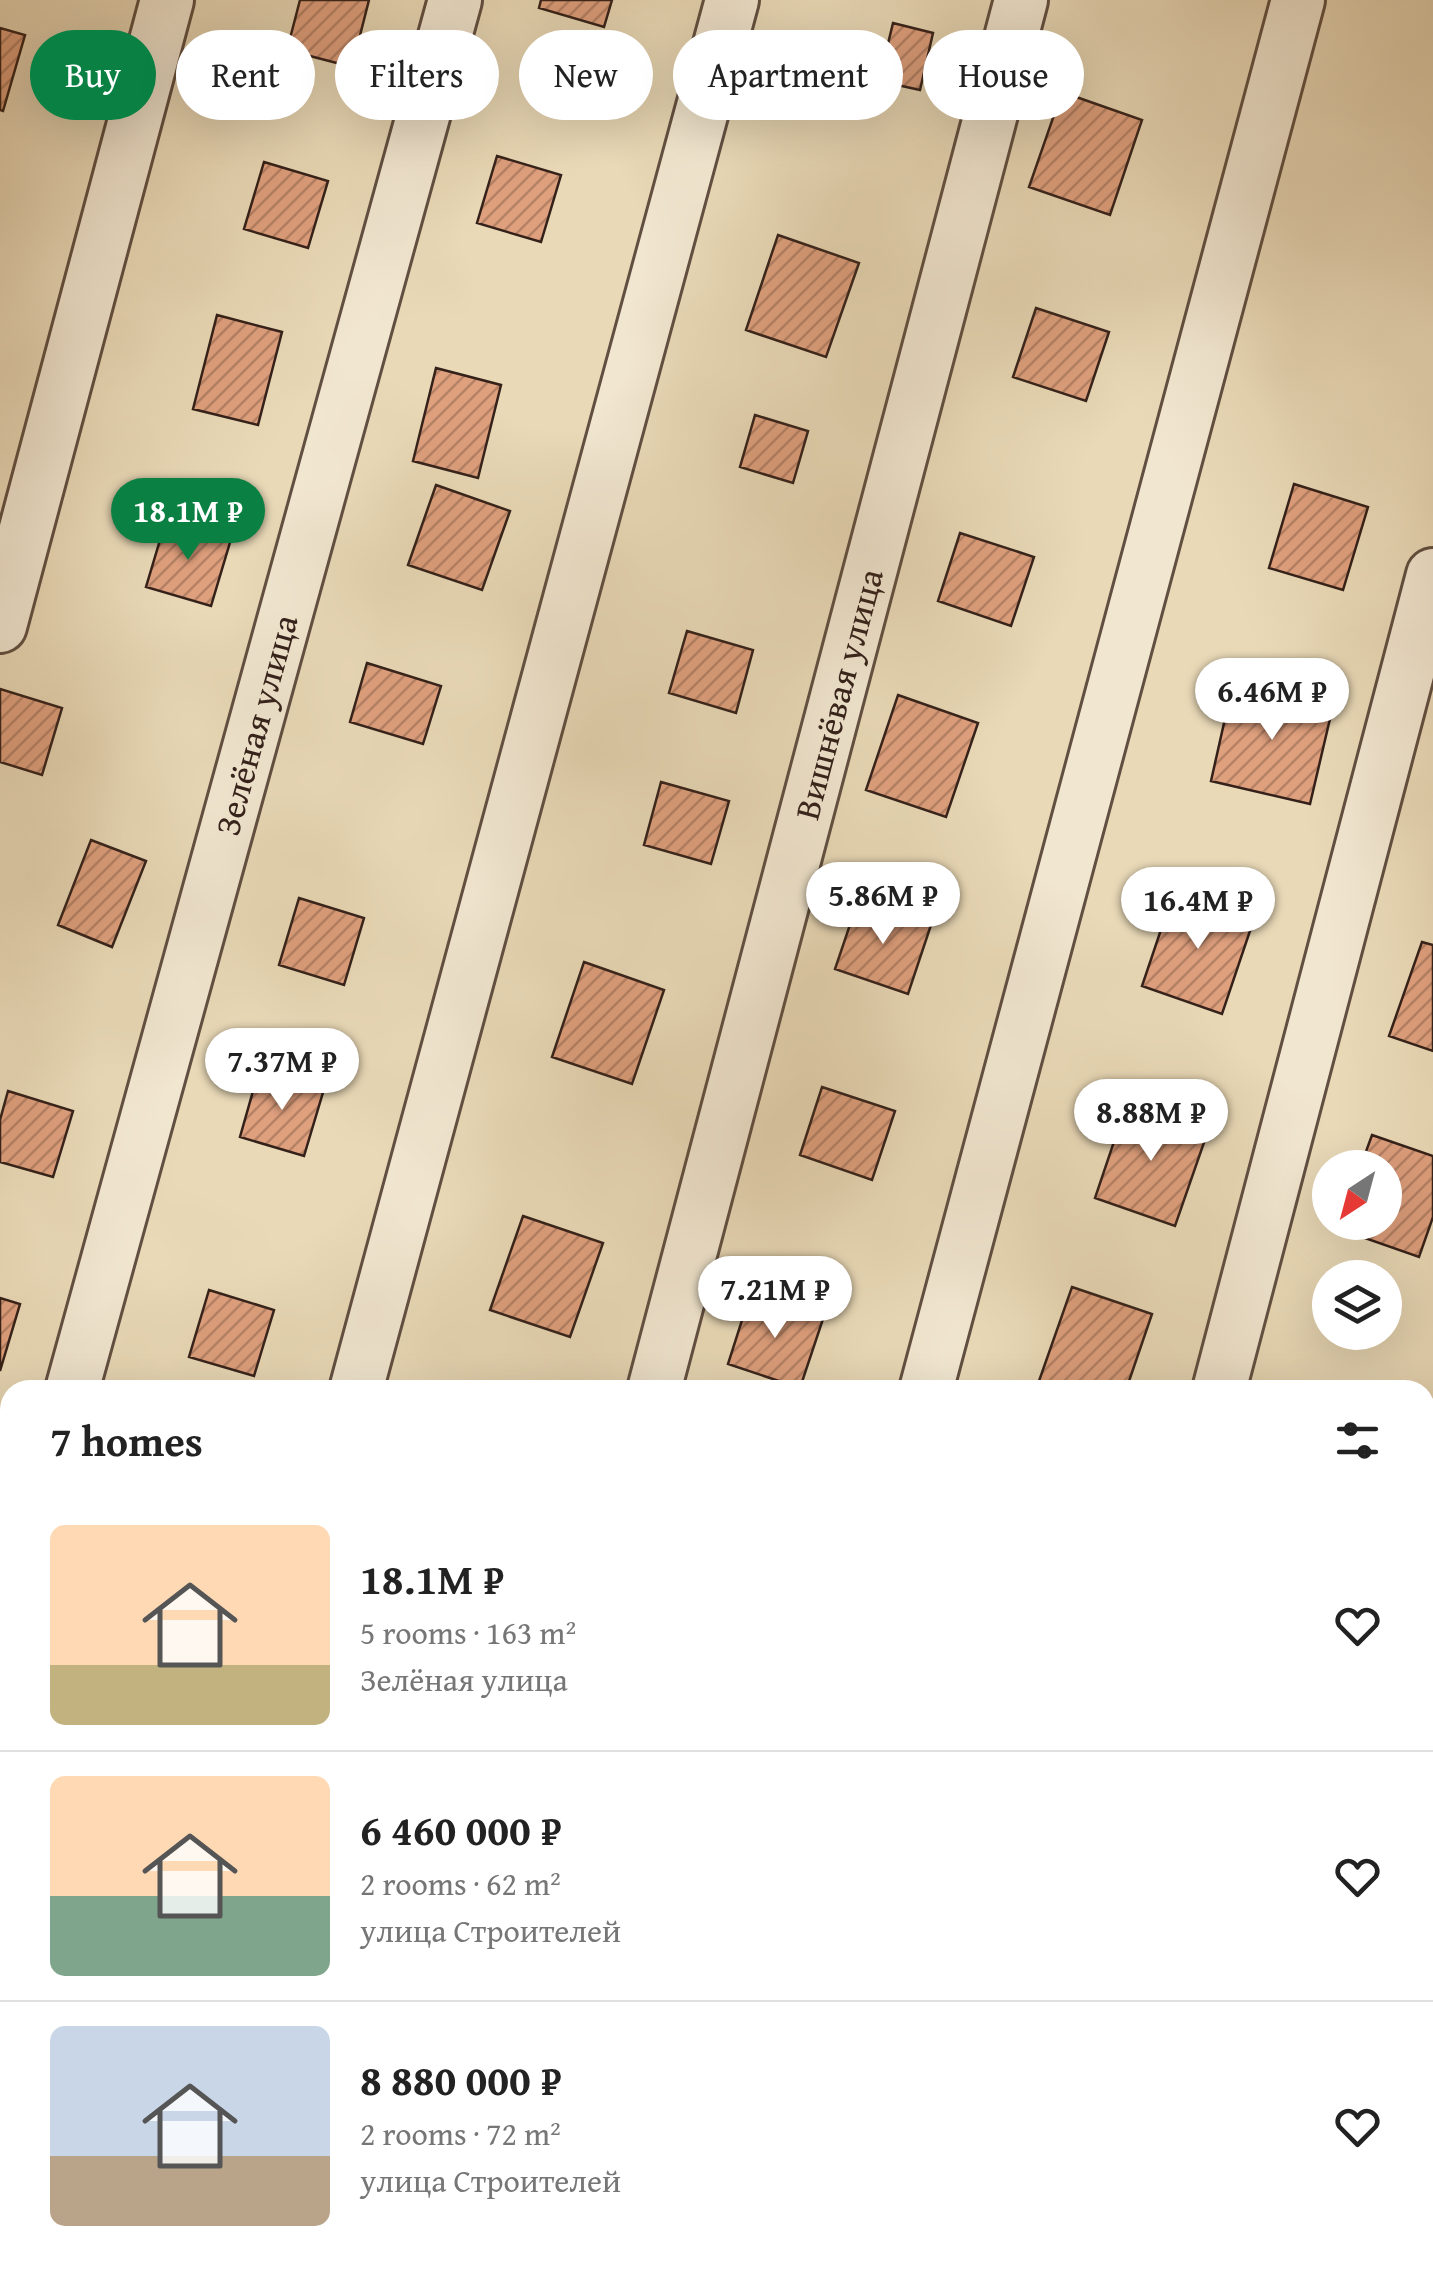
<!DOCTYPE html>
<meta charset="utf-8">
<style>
:root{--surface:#fff;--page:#f2f2f2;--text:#222;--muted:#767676;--line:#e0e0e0;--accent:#0b8043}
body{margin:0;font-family:"Gentium Book Plus",serif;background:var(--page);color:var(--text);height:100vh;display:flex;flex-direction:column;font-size:38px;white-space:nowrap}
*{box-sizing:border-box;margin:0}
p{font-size:32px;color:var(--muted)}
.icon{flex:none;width:55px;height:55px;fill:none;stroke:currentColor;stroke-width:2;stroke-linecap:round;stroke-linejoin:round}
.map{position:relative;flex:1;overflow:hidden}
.drawer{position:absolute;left:0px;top:1380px;width:1435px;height:892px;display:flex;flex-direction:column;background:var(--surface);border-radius:30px 30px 0 0;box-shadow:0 10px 40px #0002}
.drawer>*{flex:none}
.banner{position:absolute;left:30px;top:30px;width:1375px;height:90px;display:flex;gap:20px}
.needle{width:65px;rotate:216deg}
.controls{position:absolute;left:1312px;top:1150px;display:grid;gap:20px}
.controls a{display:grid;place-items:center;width:90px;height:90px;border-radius:50%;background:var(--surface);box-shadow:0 10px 40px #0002;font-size:50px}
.price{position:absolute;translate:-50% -85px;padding:0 22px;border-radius:35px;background:#fff;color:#222;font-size:32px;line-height:65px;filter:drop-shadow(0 2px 5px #0008)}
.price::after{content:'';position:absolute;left:50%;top:60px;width:30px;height:22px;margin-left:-15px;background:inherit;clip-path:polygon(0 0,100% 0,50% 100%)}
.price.active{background:var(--accent);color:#fff}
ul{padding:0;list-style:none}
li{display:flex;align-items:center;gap:30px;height:250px;padding:0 50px}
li+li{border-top:2px solid var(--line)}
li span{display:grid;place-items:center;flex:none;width:280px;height:200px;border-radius:15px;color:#555}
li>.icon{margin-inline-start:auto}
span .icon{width:120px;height:120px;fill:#fffc;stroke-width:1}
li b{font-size:42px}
h2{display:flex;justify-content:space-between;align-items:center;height:120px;padding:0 50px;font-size:42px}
.tag{padding:0 35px;border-radius:45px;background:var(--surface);box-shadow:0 10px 40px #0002;font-size:35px;line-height:90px}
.tag.active{background:var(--accent);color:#fff}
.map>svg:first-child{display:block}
.forest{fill:url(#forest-crowns);stroke:#787052;stroke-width:2.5}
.building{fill:url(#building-hatch);stroke:#34211a;stroke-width:2.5}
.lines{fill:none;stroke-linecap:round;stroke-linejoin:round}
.minor-casing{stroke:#614f41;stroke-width:58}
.minor{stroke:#f1e6d0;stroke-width:52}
.labels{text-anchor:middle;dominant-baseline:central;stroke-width:10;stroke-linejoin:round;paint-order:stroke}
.street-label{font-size:35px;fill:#34211a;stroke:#f1e6d0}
</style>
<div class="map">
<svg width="1433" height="2271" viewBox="0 0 1433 2271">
<defs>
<pattern id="forest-crowns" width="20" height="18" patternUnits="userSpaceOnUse" patternTransform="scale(2.5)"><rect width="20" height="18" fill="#bcbe8a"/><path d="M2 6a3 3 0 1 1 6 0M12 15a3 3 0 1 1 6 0" fill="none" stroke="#a2a376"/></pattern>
<pattern id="building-hatch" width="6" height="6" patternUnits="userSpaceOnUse" patternTransform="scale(2.5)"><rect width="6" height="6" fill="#dfa07e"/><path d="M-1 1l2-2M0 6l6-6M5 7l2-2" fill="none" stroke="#b68266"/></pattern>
</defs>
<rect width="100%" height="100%" fill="#e9d9b7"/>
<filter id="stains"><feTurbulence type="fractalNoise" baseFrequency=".002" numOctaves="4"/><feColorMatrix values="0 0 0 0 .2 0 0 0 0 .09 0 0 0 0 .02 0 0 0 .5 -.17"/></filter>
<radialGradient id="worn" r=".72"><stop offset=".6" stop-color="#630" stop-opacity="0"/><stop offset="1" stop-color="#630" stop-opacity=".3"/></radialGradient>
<path class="forest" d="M1433,1783v432l-8,30v-432z
M1305,2263v-1l115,1 -2,8h-115z"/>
<path class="building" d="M300,0h69l-17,67 -65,-17z
M541,0h71l-8,27 -65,-19z
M893,23l40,10 -13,57 -41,-9z
M0,28l25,7 -22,76 -3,-1z
M1062,92l80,28 -32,95 -81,-28z
M497,156l64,19 -20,67 -64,-19z
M264,162l64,19 -20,67 -64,-19z
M778,235l81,28 -33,94 -80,-27z
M1036,308l73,24 -23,69 -73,-24z
M217,315l65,17 -24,93 -65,-16z
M436,368l65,17 -23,93 -65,-17z
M755,415l53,16 -15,52 -53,-16z
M1294,484l74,23 -25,83 -74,-22z
M436,485l74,26 -28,79 -74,-25z
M166,520l65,19 -20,67 -65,-19z
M960,533l74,24 -23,69 -73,-25z
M687,631l66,19 -17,63 -67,-20z
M367,663l74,23 -18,58 -73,-22z
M1233,683l100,23 -23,98 -99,-23z
M0,689l62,19 -20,67 -42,-13z
M898,695l80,28 -32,94 -80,-27z
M661,782l68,19 -18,63 -67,-19z
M91,840l55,21 -34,86 -54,-22z
M1174,891l80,28 -32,95 -80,-28z
M299,898l65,20 -20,67 -65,-20z
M858,901l73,24 -23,69 -73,-25z
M1422,942l11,3v106l-44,-15z
M584,962l80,28 -32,94 -80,-27z
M259,1070l65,19 -20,67 -64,-19z
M822,1087l73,24 -23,69 -72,-25z
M8,1091l65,20 -20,66 -53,-15v-42z
M1127,1103l81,28 -33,95 -80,-28z
M1372,1135l61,21v61l-14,40 -80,-28 2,-7h44v-54h-25z
M523,1216l80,27 -33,94 -80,-27z
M1072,1287l80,27 -26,76h-61l-26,-9z
M209,1290l65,20 -20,66 -65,-19z
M750,1295l73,24 -23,69 -72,-24z
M0,1298l20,6 -20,67z
M0,2024l10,3v98l-10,-3z
M0,2230l10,3v29h10l-3,9h-17z
M264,2262h74l-3,9h-46z
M804,2262h42l25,9h-70z
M489,2263l26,8h-29z"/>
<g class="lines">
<defs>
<g id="minor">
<path d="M0,626l167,-626"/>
<path id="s1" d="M72,1390l383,-1390"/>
<path d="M356,1390l376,-1390"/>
<path id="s2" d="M654,1390l367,-1390"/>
<path d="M926,1390l372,-1390"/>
<path d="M1219,1390l214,-815"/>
<path d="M0,1653l10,-36"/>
<path d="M117,2271l2,-9"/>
<path d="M421,2271l2,-9"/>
<path d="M690,2271l2,-9"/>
<path d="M987,2271l2,-9"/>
</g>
</defs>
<use href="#minor" class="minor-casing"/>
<use href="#minor" class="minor"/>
</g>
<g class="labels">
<g class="street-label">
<text stroke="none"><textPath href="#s2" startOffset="720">Вишнёвая улица</textPath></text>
<text stroke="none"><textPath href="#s1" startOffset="690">Зелёная улица</textPath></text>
</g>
</g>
<rect width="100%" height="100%" filter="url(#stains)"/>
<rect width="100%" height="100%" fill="url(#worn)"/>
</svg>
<div class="controls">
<a><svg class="needle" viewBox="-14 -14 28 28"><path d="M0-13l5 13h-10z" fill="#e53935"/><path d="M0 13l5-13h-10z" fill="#767676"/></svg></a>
<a><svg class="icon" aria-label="layers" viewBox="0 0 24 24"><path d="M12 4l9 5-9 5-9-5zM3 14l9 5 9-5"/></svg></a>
</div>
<b class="price active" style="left:188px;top:563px">18.1M ₽</b>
<b class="price" style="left:1272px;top:743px">6.46M ₽</b>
<b class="price" style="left:883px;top:947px">5.86M ₽</b>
<b class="price" style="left:1198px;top:952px">16.4M ₽</b>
<b class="price" style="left:282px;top:1113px">7.37M ₽</b>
<b class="price" style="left:1151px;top:1164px">8.88M ₽</b>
<b class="price" style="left:775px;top:1341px">7.21M ₽</b>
<div class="banner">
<a class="tag active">Buy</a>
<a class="tag">Rent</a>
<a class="tag">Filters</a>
<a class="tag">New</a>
<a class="tag">Apartment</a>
<a class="tag">House</a>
</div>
<section class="drawer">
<h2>7 homes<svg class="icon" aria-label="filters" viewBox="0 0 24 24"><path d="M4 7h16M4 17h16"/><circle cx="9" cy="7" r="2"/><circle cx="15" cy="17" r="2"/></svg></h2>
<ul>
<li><span style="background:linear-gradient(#ffd9b3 70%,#c2b280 0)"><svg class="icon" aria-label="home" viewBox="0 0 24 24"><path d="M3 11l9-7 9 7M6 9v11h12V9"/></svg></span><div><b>18.1M ₽</b><p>5 rooms · 163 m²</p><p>Зелёная улица</p></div><svg class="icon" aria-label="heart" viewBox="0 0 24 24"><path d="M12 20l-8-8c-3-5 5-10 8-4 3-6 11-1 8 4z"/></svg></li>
<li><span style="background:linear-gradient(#ffd9b3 60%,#7fa58c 0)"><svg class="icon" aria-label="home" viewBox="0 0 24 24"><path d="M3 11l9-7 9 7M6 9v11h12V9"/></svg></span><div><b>6 460 000 ₽</b><p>2 rooms · 62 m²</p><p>улица Строителей</p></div><svg class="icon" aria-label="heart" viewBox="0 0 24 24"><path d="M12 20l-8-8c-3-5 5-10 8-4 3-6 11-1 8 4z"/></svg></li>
<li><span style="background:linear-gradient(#c9d6e8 65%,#b9a48a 0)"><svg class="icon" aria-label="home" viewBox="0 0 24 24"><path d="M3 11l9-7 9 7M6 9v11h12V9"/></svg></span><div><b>8 880 000 ₽</b><p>2 rooms · 72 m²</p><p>улица Строителей</p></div><svg class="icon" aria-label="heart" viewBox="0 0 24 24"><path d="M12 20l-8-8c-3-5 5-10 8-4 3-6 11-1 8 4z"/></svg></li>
</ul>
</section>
</div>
